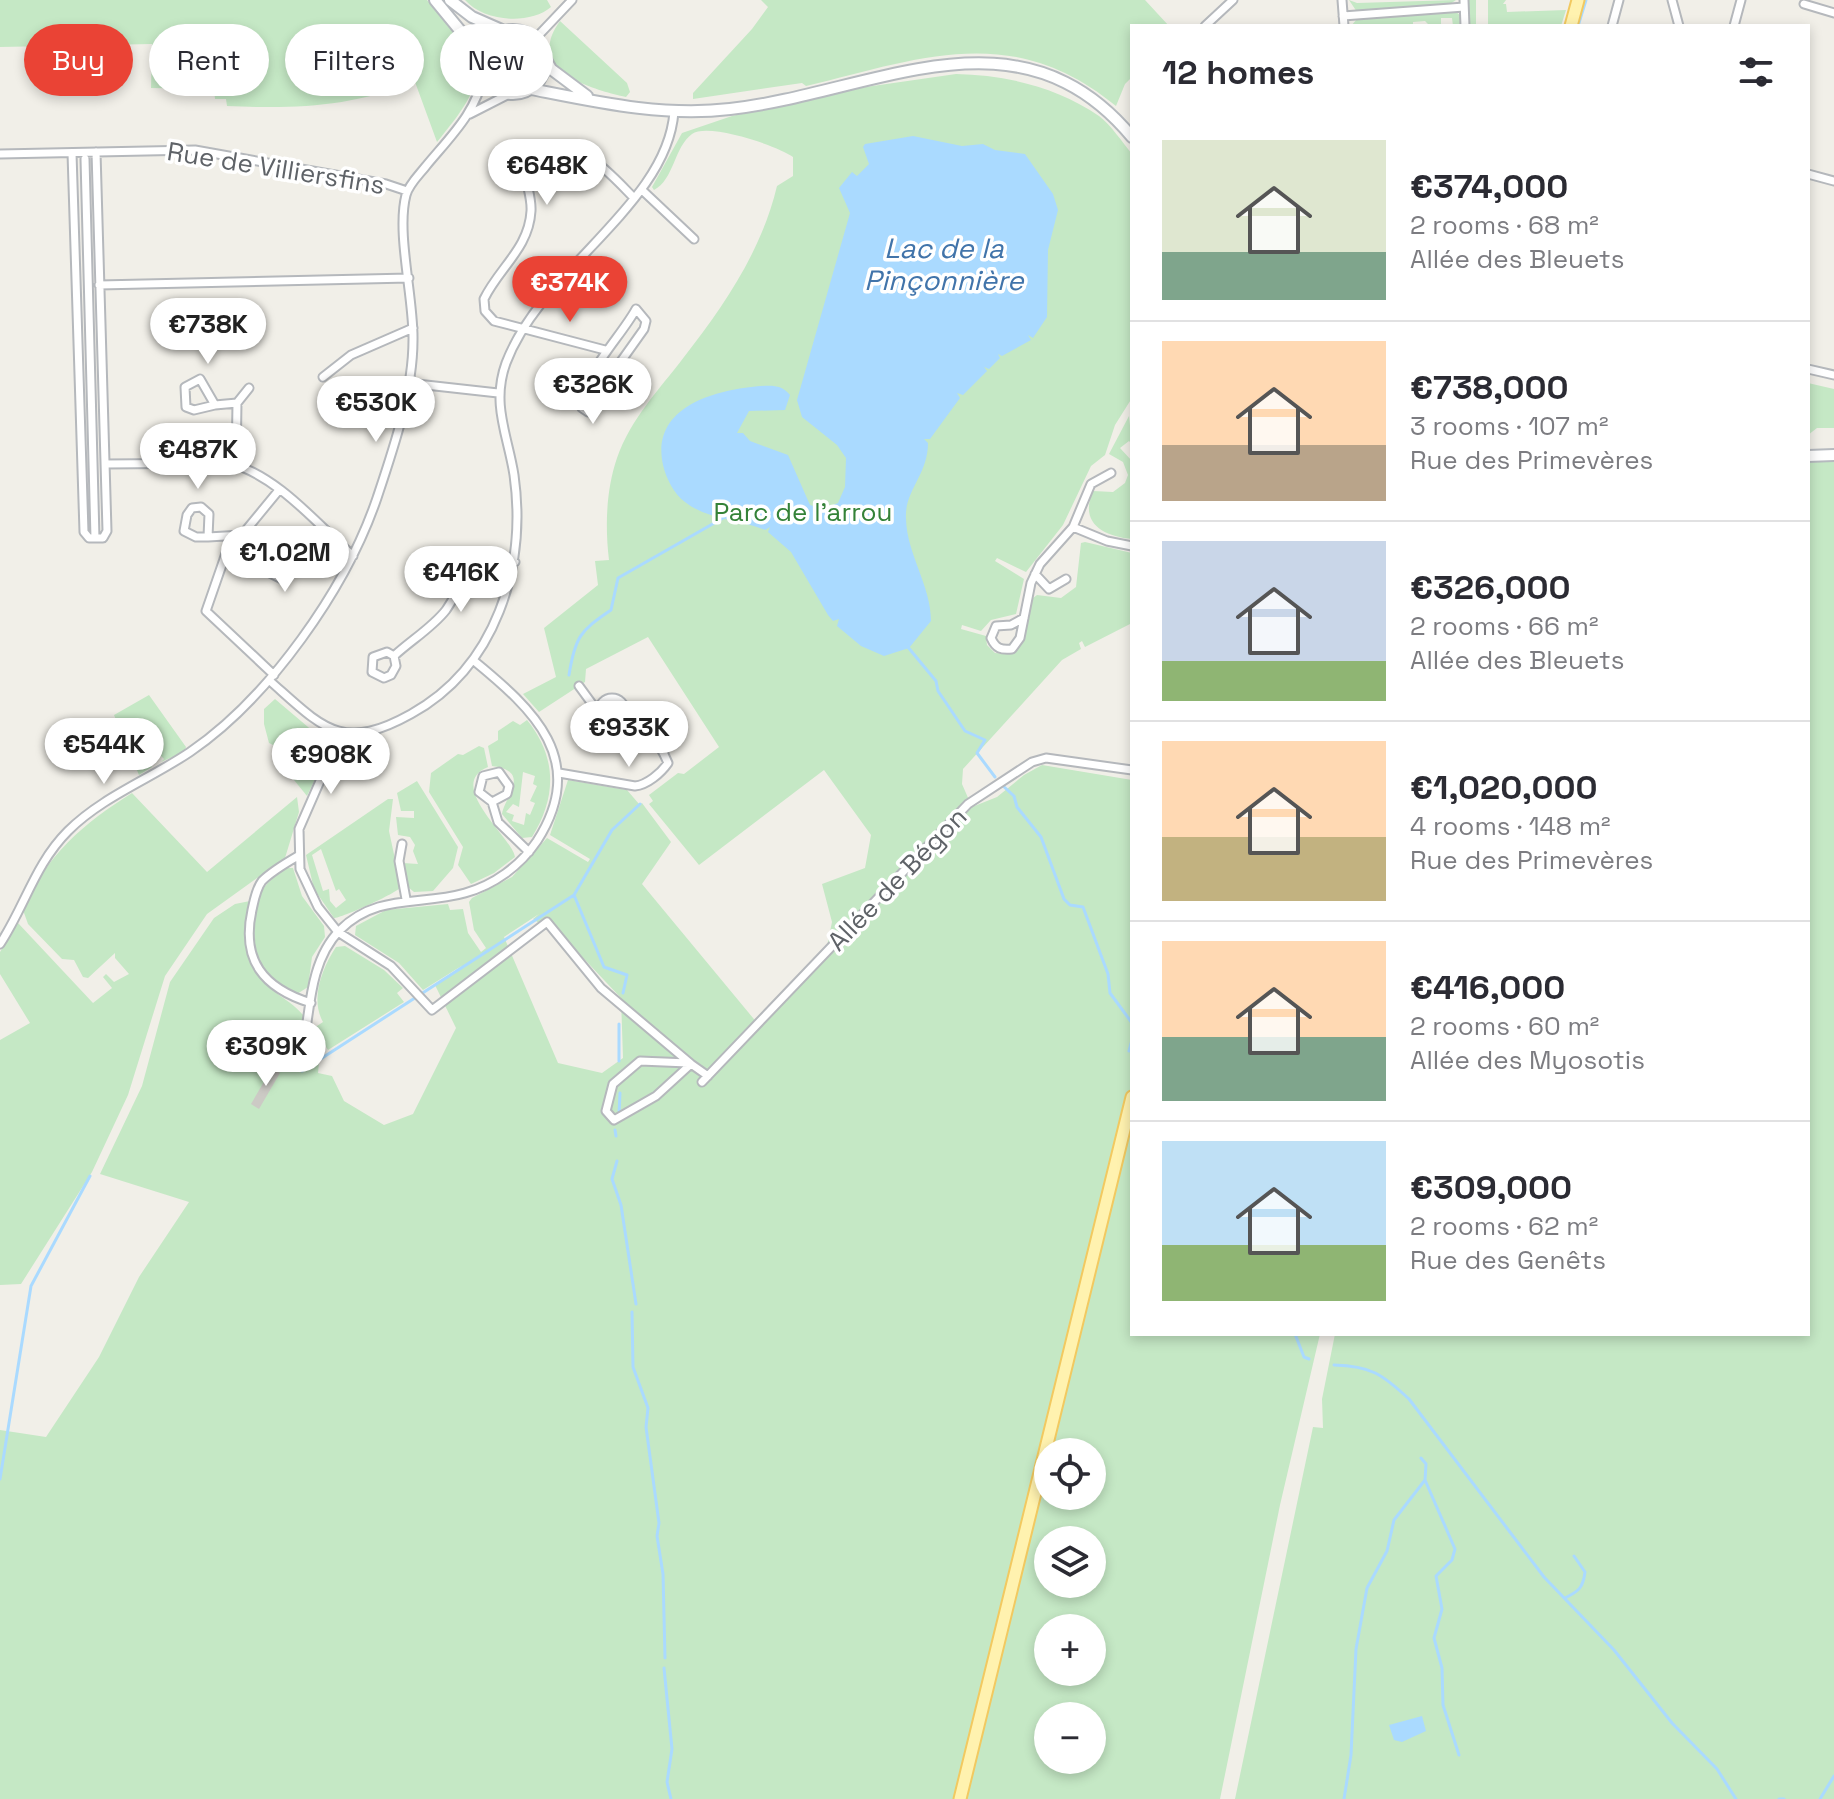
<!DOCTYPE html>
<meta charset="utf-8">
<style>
:root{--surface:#fff;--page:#f7f7f7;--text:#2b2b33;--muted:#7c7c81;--line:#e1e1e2;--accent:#ea4335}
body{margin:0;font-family:"Space Grotesk",sans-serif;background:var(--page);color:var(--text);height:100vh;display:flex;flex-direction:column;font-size:30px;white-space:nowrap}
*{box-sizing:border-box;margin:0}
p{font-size:26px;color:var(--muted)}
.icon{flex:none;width:44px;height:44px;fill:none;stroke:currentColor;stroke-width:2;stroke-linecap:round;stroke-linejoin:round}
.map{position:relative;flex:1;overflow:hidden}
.side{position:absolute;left:1130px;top:24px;width:680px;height:1312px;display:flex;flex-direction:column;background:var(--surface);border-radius:0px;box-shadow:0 4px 12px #0003}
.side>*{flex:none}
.banner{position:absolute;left:24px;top:24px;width:760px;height:72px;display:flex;gap:16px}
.controls{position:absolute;left:1034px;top:1438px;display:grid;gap:16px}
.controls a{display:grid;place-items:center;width:72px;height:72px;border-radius:50%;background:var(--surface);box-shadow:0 4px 12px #0003;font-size:40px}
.price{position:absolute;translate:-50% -68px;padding:0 18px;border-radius:28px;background:#fff;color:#222;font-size:26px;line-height:52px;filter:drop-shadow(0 2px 4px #0008)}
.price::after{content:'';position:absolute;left:50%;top:48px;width:24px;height:18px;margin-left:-12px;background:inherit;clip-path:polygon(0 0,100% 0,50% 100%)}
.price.current{background:var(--accent);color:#fff}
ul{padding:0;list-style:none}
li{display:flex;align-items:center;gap:24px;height:200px;padding:0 32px}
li+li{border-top:2px solid var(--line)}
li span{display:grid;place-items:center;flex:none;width:224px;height:160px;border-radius:0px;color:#555}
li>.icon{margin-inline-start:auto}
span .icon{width:96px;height:96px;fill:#fffc;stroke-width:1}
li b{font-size:34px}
h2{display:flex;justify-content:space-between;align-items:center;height:96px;padding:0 32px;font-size:34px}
.tag{padding:0 28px;border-radius:36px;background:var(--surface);box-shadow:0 4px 12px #0003;font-size:28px;line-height:72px}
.tag.current{background:var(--accent);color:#fff}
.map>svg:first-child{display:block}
.green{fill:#c5e8c5;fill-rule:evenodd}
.water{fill:#aadaff}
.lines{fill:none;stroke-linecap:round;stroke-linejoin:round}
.stream{stroke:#aadaff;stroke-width:3}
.building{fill:#cccac5}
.street-casing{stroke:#b5b8bc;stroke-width:11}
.secondary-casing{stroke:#b6babf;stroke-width:14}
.primary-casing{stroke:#f2c960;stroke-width:15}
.street{stroke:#fff;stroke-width:7}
.secondary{stroke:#fff;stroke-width:10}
.primary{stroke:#fff2af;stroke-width:11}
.labels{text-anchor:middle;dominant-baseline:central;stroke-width:7;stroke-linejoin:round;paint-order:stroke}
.street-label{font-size:26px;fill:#5f6368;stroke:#fff}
.park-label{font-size:26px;fill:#348238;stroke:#fff}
.water-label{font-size:28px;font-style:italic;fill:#4174aa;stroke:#fff}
</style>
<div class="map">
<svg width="1834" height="1799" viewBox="0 0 1834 1799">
<rect width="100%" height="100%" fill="#f1efe8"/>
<path class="green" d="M0,0h427c57,66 68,72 10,142l-22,-60c-66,25 -119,27 -188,24l-1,-7h-11l-1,-10 -63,-1 1,-44 -152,3z
M465,0h82l4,7c-21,18 -67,15 -86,-7z
M761,0h384l24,26h-37v51l-7,7 -9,22c-103,-85 -195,-48 -310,-20l-4,-3 -109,16v-6l59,-64 16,-22z
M1349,0l8,3 99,-3 -6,4 -93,8z
M1467,0h9v25l12,-1v-24h18l-3,4h3l1,8 59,-2 -5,16h-92z
M1455,11l6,5v10h-8l-1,-8h-11v8h-11l-5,-5 -12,1v4h-62l6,-7z
M560,21l67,62 3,9 -4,5c-36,-8 -102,-27 -66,-76z
M488 62a24 24 0 1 1 48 0a24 24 0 1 1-48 0Z
M956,74c50,1 101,13 143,42 12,9 23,26 33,38v244l-17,27 -10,30 -14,11 -28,59 -37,47 -29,-14 -2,3 29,18 -8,35 -25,6 -10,11 -19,-6 -1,4 25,7 1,9 8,8 16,1 12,-14 10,-42 4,-3 24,3 15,-11 5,-44 4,-1 47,11v70l-47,24 -3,-6 -3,2 2,6 -19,11 -99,109 -1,15 10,23 25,-10 27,-22 18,-10 90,15v554h188l-40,171 -60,294h-1220v-369l46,7 53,-80 40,-80 50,-75 -89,-28 42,-88 28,-104 44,-64 21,-14 15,-3c-8,38 -9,63 24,90 11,9 20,13 29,24l-2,21 -16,11 9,13 26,-9 -2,22 14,3 12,25 40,24 29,-11 43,-86 -21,-43 28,-20 -40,25 -24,-27 -44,-28 1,-9 30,-16 62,-6 2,6 13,-1 5,24 13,19 5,-4 -12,-18 -5,-28 3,-4 40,-21 35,-39 41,24 2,-3 -40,-24 18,-55 59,10 12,14 -3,3 6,-4 29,39 -29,42 116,140 68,-73 6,-29 -10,-38 43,-16 6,-33 -47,-65 -125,95 -50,-61 4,-3 -4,-6 29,-22 6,1 35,-27 -71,-110 -62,32 -1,13 -46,30 -16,-18 33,-17 -12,-49 54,-43 -3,-24 14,-1c-4,-33 -3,-70 8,-102 14,-40 42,-68 67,-101 40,-51 78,-107 93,-171l16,-10v-19c-15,-11 -85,-35 -101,-23 -18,13 -18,46 -38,56l-2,-3 30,-54 50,-17 113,-26zM539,914l-6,5 37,25 51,54 2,60 -21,15 -44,-10 -54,-126zM1048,1452h44v44h-44zM1048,1540h44v44h-44zM1048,1628h44v44h-44zM1048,1716h44v44h-44z
M1808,383l26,6v39h-17l-9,7z
M1129,416l3,28 -3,-3 -9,7 12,13v78c-29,-3 -53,-16 -39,-48l20,1 12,-9 3,-8 -5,-13 -14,-8z
M1834,461v1338h-599l78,-372 10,1 -1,-29 13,-65h473v-872z
M149,695l37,52 -2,5 -23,10 3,-3 -4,-4 -2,2 -13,-20 -7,5 14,25 -13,8 -25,-60z
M275,699l46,39 5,18 -19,40 -26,-32 4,-13 -16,-8 -5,-19v-15z
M527,720c30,37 30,77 5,117l-10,1 -20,-24c2,-16 31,-43 -10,-48l-4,-20 10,-6v-9l15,-10 7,4zM523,772l12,4 -2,8 4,2 -7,15 5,2 -5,12 -4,-2 -2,12 -12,-4 2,-6 -8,-3 7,-8 6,3z
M479,746l5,2 4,19c-44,18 25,71 27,90l-21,16 -23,11 -13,-19 5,-18 -34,-55 2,-19 27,-19 5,1z
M417,781l41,66 -5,21 -20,23 -19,1 -6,-5 -5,-24 15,1 -5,-13 2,-6 -5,-8 -12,-2 -2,-18 18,1v-7h-13l-4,-18z
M132,793l75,79 90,-75 2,15 -14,46 -78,56 -42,62 -37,119 -36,77 -71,112 -21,1v-245l30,-17 -30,-49v-22l18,-29 75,80 19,-15 -9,-11 3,-3 8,8 15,-8 -14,-16v-5l-27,25 -5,-1 -9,-17 -12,-1 -34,-35 -5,-14c22,-54 61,-87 109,-117z
M388,799h5l-4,32 12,56c-4,6 -59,31 -67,31l-20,-29 -8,-34zM321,849l15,42 3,-2 7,11 -10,8 -6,-7 -1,-12 -6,2 -11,-36z
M286,868h7l9,28 22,30 1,11 -13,20 -4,30 -11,7c-40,-16 -50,-49 -40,-87 2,-8 4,-17 10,-23 5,-6 13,-11 19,-16z
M345,946l39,24 19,18 -6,5 7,9 -76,48 -14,-22 9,-6c-13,-23 -1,-54 13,-75z"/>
<path class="water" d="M913,136l49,10 21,-2 12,6 30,4 28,40 5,16 -10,40 -1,67 -14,21 -5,-3 3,5 -29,16 -4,-2 2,4 -11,11 -5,-2 3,4 -24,24 -6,-2 3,5 -30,41h-6l4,4c0,32 -24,48 -22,76 1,36 25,66 25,102l-22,27 -25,8 -23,-10 -24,-20 2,-7 -6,2 -5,-6 -37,-63 -23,-20 2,-5 -5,3c-26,-11 -57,-10 -80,-28 -11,-8 -19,-24 -22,-37 -12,-55 45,-73 88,-78 15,-1 29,-5 39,8l-5,15 -36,1 -12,22h6l7,8 38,14 22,50 13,4 15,-6 7,-16 1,-29 -9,-13 -35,-28 -5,-17 53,-187 -11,-25 13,-16 5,4 12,-12 -6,-17 2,-3z
M1422,1716l4,15 -24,11 -8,-2 -5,-15z"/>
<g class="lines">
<path class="stream" d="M1578,26l8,-26
M907,646l29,35 2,10 27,40 20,9 -8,13 18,24
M569,675c6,-38 11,-44 42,-65l7,-32 105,-60
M1002,785l12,11 3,11 24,30 23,62 6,6 13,2 25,67 2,19 22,30
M574,895l30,72 23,8 -4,18
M1129,1051l3,-11
M619,1061v-37
M302,1071l272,-176 38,-65 28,-26
M619,1114l1,-21
M615,1130l1,6
M617,1161l-5,18 9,26 15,99
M632,1312l1,55 15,41 -2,19 13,96 -2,13 6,38 2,84
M1295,1334l9,23 5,2
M1334,1365c37,1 48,9 75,34l135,178 70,73 58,73 45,46 19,30
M1421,1458l5,6 -1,16 30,69 -3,11 -16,16 6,33 -8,29 8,30 1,37 16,50
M0,1479l31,-193 59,-110
M1565,1598c14,-7 18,-10 20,-26l-11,-16
M664,1668l8,81 -5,33 4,17
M1344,1799l7,-44 5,-106 11,-61 20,-37 7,-31 31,-40
M1779,1799h5
M1820,1799l14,-23"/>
</g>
<path class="building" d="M272,1068l8,5 -21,36 -8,-5z"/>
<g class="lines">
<defs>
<path id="street" d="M1342,0l2,26
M1464,0l1,26
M1672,0l7,26
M1804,4l30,9
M1343,16l121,-9
M1205,26l28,-26
M1612,26l7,-26
M1734,26l7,-26
M535,39l37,-39
M470,114l39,-20
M72,153l12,379 5,6h14l4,-7 -11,-379
M0,154l195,-4 191,34 21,7
M85,159l10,379
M1808,174l26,7
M642,190l52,49
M99,285l310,-7
M636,309l10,12 -2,8 -32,45 -19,37 -5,1 -6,-4c-1,-33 39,-71 54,-99z
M605,350l-111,-29 -9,-10 -1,-12c15,-31 45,-51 47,-88 1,-15 -6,-28 -6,-43l10,-17c38,-22 76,24 99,47
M1808,369l26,6
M323,377l28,-22 62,-27
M408,383l90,10
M237,403l12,-15
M215,405l-21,5 -8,-3 -1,-20 15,-8 15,26 22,-2 -1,62
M105,464l125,-1c49,14 86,60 123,93
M1073,527l34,14 25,5
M244,533l16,3 13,12 -5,24 14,7 13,-13 -22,-18
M232,536l-26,75 68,64
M208,537h-12l-12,-6 3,-16 5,-7 9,-1 8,7 -1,23 34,-2 37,-45
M1035,574l14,15 17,-10
M1024,618l-13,7 -15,1 -5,12c5,11 10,12 21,11l8,-11 11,-55 9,-19 33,-37 18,-43 20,-11
M394,656l2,10 -5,9 -7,3 -12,-6 1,-15 14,-5 7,4c16,-15 39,-29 52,-46 17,-25 30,-64 69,-48
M270,681c52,46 71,72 141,33 85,-47 116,-147 103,-239 -6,-39 -23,-71 -8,-112 36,-95 161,-158 168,-251
M579,686l19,26
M599 711a13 13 0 1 1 26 0a13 13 0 1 1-26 0Z
M341,733l-42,96 1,40 18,38 20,25 53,34 41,44 115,-88 54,66 90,76
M559,773l76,13c12,-1 26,-13 33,-23 -8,-19 -23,-42 -43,-49
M492,802l15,-8 2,-8 -10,-14 -16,4 -4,16 13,10 6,20 31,30
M402,844l-3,17 7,38
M298,856c-12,7 -26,15 -36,25 -6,8 -8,20 -10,29 -11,50 11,78 59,93
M0,944c25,-38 35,-80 68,-113 34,-34 82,-52 122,-79 79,-54 156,-163 187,-254 16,-48 36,-106 36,-158 1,-41 -17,-107 -7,-145 3,-11 13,-20 20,-29 23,-28 51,-54 57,-91
M295,1051l9,-7c6,-38 7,-85 36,-114 37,-37 80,-24 125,-37 29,-8 55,-27 72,-52 52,-81 -3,-131 -64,-181
M688,1063l-48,-2 -27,23 -7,27 8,9 42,-24 35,-32 17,12
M702,1082l266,-278 64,-42 14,-4 86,12"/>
<path id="secondary" d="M435,0l46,56
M450,0l22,17 32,14
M481 62a32 32 0 1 1 64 0a32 32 0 1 1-64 0Z
M546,60l5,9 36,27
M531,89c66,13 132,28 199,20 143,-16 288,-109 402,28
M1808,456l26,-1"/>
<path id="primary" d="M1571,26l7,-26
M960,1799l172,-702"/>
</defs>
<use href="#street" class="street-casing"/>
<use href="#secondary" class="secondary-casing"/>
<use href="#primary" class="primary-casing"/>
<use href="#street" class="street"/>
<use href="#secondary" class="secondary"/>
<use href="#primary" class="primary"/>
</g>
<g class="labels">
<g class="street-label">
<text transform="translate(276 168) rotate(9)">Rue de Villiersfins</text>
<text transform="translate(897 879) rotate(-46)">Allée de Bégon</text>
</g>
<g class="park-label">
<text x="803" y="512">Parc de l'arrou</text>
</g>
<g class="water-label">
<text x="944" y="248">Lac de la<tspan x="944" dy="32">Pinçonnière</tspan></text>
</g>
</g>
</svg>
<div class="controls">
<a><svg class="icon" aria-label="locate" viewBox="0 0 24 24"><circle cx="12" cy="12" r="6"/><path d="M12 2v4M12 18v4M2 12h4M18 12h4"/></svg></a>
<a><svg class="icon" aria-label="layers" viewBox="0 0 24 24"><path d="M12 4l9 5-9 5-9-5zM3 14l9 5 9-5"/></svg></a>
<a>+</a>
<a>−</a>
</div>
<b class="price" style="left:547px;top:207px">€648K</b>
<b class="price current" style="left:570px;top:324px">€374K</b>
<b class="price" style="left:208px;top:366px">€738K</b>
<b class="price" style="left:593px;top:426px">€326K</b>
<b class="price" style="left:376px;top:444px">€530K</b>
<b class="price" style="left:198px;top:491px">€487K</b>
<b class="price" style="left:285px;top:594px">€1.02M</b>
<b class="price" style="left:461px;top:614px">€416K</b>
<b class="price" style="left:629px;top:769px">€933K</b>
<b class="price" style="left:104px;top:786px">€544K</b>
<b class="price" style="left:331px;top:796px">€908K</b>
<b class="price" style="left:266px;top:1088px">€309K</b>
<div class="banner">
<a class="tag current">Buy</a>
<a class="tag">Rent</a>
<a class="tag">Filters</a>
<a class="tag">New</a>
</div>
<section class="side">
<h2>12 homes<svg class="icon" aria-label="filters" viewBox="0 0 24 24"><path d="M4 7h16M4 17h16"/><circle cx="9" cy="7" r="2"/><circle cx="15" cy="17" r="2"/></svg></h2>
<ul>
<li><span style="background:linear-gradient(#dfe7d0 70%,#7fa58c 0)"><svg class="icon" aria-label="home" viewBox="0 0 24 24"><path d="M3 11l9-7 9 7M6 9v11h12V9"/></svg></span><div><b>€374,000</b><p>2 rooms · 68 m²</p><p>Allée des Bleuets</p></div></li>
<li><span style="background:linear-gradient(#ffd9b3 65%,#b9a48a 0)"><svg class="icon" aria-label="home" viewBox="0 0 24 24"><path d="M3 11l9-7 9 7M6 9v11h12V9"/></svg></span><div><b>€738,000</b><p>3 rooms · 107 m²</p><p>Rue des Primevères</p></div></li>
<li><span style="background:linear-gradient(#c9d6e8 75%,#8fb573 0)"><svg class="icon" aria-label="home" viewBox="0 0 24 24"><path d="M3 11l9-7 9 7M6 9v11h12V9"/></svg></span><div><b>€326,000</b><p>2 rooms · 66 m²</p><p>Allée des Bleuets</p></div></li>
<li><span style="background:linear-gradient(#ffd9b3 60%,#c2b280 0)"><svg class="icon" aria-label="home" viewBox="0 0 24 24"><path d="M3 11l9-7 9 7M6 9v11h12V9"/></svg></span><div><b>€1,020,000</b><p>4 rooms · 148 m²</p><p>Rue des Primevères</p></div></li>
<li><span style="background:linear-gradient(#ffd9b3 60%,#7fa58c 0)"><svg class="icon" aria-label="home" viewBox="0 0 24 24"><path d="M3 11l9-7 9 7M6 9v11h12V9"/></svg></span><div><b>€416,000</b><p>2 rooms · 60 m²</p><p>Allée des Myosotis</p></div></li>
<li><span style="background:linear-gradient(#bfe0f5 65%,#8fb573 0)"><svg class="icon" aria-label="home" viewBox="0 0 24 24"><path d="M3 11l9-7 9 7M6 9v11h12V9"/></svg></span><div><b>€309,000</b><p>2 rooms · 62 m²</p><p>Rue des Genêts</p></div></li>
</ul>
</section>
</div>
